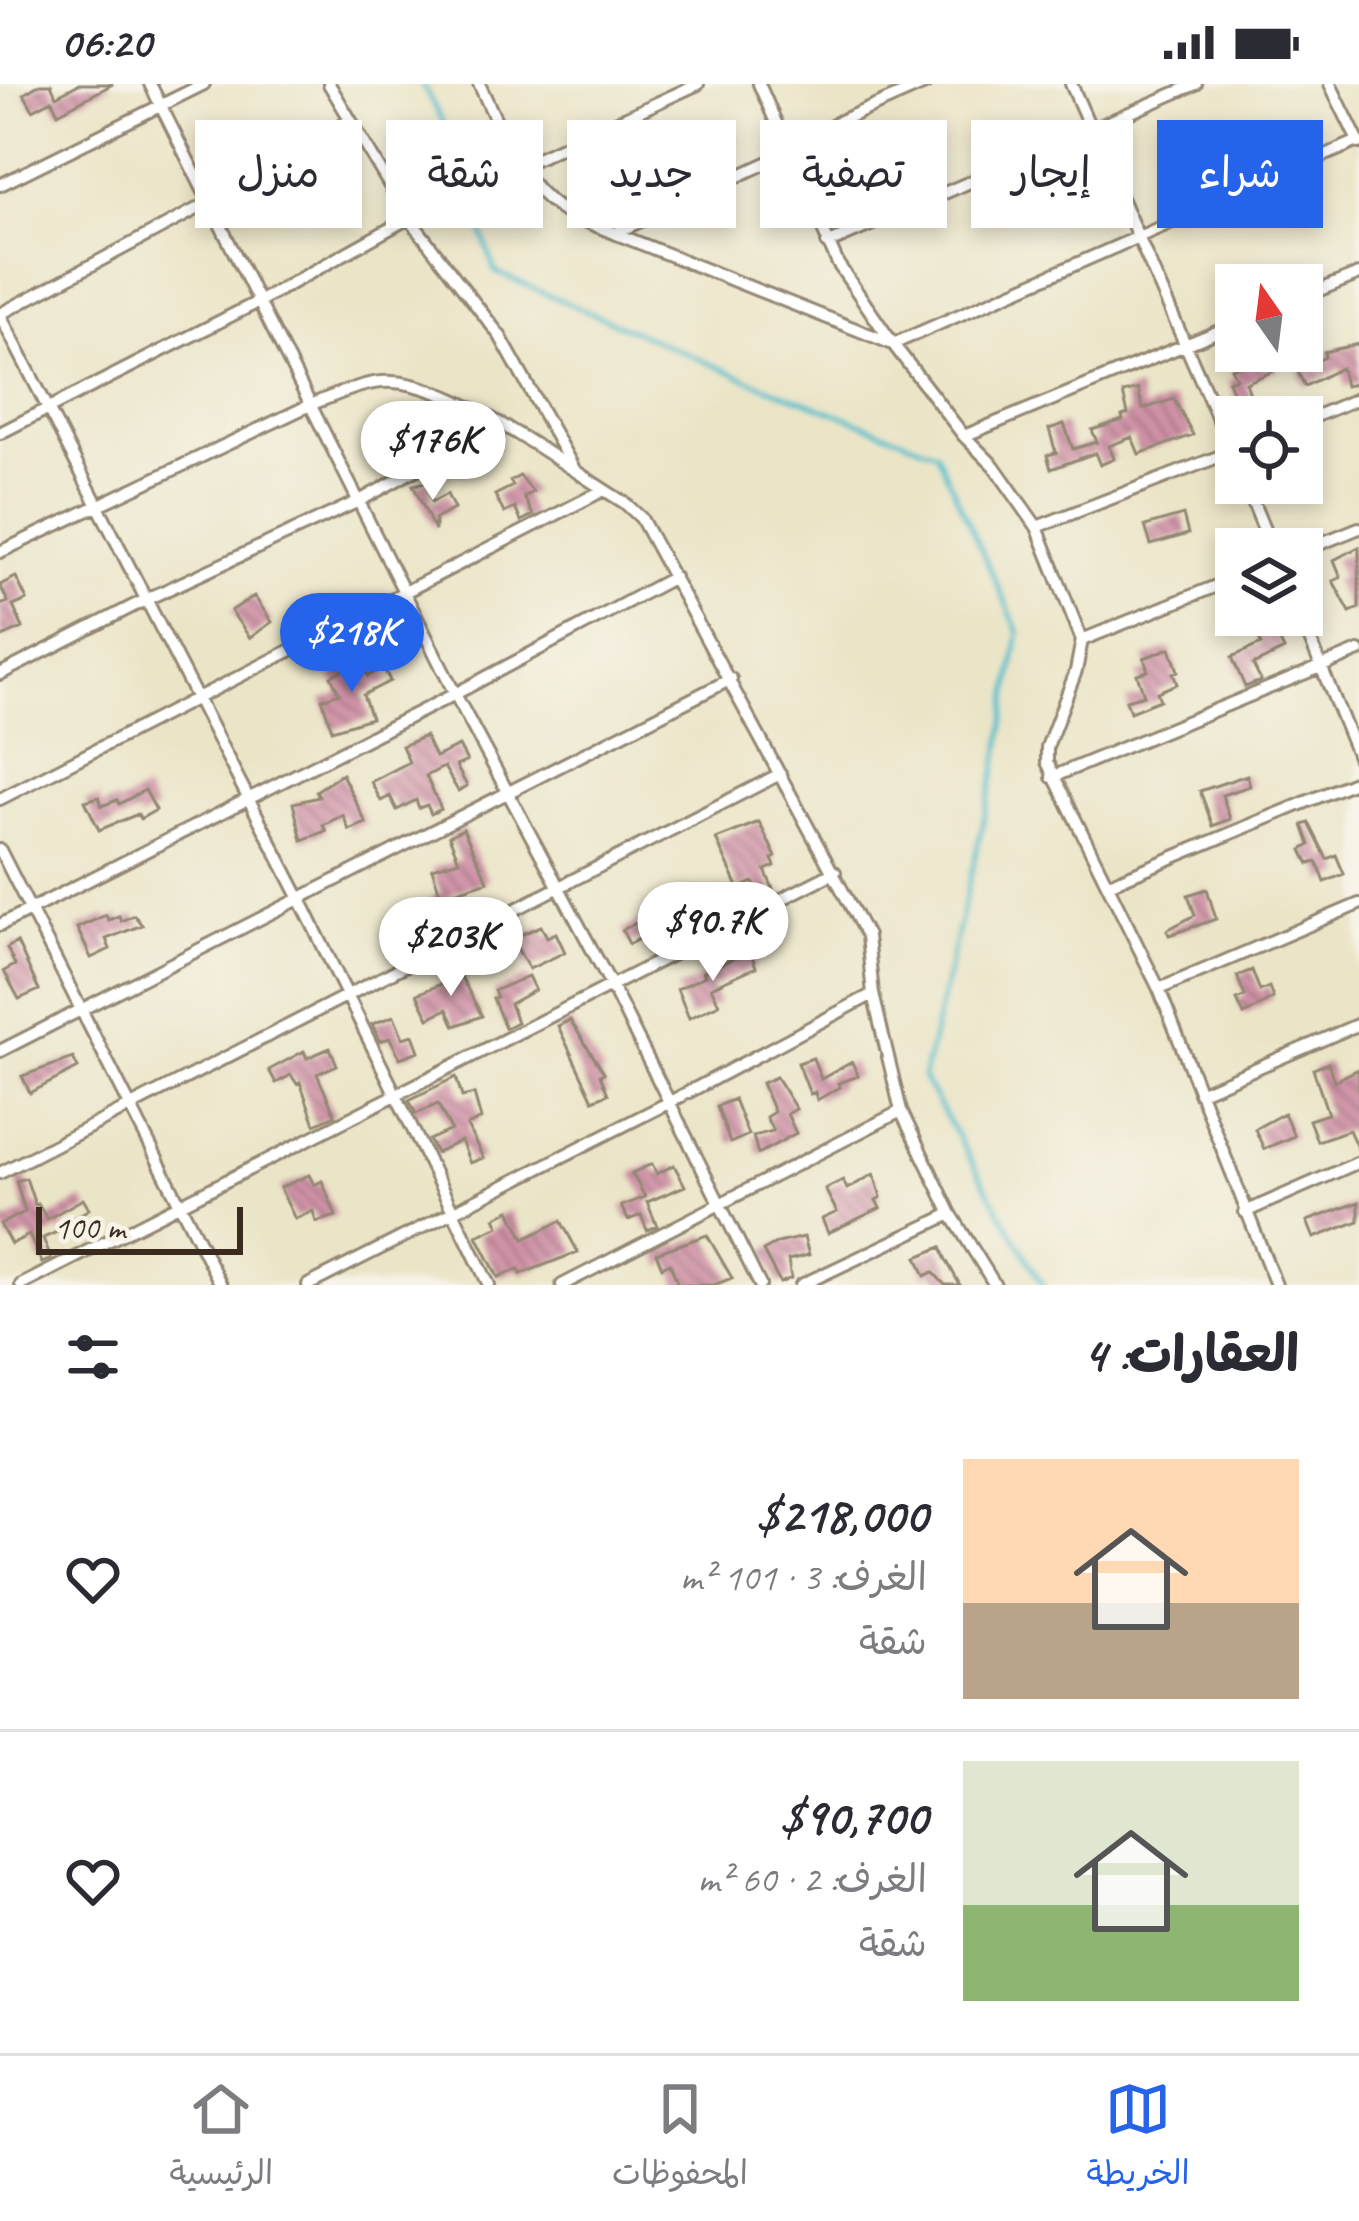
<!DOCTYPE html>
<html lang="ar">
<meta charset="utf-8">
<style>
:root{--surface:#fff;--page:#f7f7f7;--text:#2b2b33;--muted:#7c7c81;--line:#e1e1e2;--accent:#2563eb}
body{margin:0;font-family:Caveat,"Playpen Sans Arabic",sans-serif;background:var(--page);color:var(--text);direction:rtl;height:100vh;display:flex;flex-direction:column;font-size:45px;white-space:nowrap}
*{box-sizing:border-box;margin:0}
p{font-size:39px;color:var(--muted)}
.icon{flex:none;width:66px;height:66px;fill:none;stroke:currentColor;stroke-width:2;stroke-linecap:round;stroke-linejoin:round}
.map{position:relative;height:1201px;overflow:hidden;direction:ltr}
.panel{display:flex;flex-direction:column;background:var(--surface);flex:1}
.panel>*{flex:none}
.guide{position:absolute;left:36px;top:36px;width:1287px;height:108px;direction:rtl;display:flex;gap:24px}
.needle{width:78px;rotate:346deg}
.controls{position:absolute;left:1215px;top:180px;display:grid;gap:24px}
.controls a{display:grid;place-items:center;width:108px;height:108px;border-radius:0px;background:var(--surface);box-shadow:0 6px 18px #0003;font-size:60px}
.scale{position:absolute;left:36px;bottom:30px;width:207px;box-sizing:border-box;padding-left:12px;border:6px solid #3b2a1e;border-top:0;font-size:33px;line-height:42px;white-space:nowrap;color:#3b2a1e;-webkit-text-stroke:9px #f7f3e8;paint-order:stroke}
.price{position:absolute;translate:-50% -102px;padding:0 27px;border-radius:42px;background:#fff;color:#222;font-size:39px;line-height:78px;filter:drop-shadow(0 3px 6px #0008)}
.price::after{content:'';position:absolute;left:50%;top:72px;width:36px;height:27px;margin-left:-18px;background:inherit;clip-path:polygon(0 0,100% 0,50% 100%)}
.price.active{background:var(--accent);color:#fff}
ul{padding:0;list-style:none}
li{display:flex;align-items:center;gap:36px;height:300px;padding:0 60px}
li+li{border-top:3px solid var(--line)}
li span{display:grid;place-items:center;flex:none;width:336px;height:240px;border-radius:0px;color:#555}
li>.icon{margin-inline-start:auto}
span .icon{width:144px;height:144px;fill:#fffc;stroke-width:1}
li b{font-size:51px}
h2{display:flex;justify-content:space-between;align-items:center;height:144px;padding:0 60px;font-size:51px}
.chip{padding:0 42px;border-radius:0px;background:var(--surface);box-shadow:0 6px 18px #0003;font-size:42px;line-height:108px}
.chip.active{background:var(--accent);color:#fff}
.status{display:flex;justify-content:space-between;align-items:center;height:84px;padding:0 60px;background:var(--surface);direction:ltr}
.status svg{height:33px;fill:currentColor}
.tabs{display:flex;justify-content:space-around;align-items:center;height:168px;border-top:3px solid var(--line);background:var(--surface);font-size:33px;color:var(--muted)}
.tabs a{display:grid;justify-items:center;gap:6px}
.tabs .active{color:var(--accent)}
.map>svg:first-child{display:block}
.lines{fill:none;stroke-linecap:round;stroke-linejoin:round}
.stream{stroke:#52becc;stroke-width:4.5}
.building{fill:url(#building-back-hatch)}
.minor-casing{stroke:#938873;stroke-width:16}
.minor{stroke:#fff;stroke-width:10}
</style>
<div class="status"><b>06:20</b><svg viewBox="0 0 49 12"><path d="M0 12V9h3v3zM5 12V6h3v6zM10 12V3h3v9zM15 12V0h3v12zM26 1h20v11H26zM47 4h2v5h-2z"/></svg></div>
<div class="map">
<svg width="1359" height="1201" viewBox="0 0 1359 1201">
<defs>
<pattern id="building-back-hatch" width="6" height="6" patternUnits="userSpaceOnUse" patternTransform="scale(3)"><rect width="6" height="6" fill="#cf91a6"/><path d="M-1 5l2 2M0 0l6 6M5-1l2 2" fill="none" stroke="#a97787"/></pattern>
</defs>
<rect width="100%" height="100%" fill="#f7f3e8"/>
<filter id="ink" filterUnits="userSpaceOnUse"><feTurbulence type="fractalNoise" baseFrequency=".00833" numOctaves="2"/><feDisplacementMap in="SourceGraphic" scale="24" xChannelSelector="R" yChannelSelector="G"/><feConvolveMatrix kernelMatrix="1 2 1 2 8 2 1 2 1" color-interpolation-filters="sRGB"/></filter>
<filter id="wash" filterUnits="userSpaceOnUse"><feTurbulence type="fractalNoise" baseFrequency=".004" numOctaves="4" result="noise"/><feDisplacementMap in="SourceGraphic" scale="48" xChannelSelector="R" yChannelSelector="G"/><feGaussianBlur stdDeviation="2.7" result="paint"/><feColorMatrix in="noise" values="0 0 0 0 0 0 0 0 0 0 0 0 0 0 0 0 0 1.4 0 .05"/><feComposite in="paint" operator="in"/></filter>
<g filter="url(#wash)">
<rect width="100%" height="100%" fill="#ebe5c8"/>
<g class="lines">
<path class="stream" d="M422,0l34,63 39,125 249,106 192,74 83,180 -19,119 -77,327 120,207"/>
</g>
<g id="blocks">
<path class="building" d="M40,0h11l5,12 23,-12h34l-55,29 -6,-13 -19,10 -9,-16z
M1359,260v39l-14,3 -4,-18 -36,18 -8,-15 28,-14 -1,-5z
M1276,275l2,10 -32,14 5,14 -14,6 -9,-22 8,-3 -5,-10 19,-8 3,6z
M1138,305l5,20 31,-10 19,36 -54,19 -7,-17 -23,9 5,13 -14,6 -5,-12 -44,16 -4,-14 9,-2 -7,-24 15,-5 9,25 24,-7 -5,-12 31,-10 -1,-4 6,-2 -5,-21z
M520,392l13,16 -9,5 9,18 -12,6 -6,-13 -11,5 -9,-18 18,-9 -3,-5z
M428,398l4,20 15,-8 7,15 -19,10v12l-22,-46z
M1183,431l5,19 -37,11 -6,-19z
M1359,463v61l-9,4 -17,-31 8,-4 -7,-17z
M16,493l11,23 -14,6 10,22 -23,10v-33l8,-3 -8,-17z
M254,512l18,26 -22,16 -19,-27z
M1267,531l17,35 -31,15 8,16 -16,6 -13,-30 29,-13 -10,-25z
M1170,564l8,23 -5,2 4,11 -20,8 3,8 -30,12 -4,-12 18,-5 -7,-21 11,-3 -4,-13z
M361,577l7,15 16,-8 6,13 -27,14 8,23 -39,12 -10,-31 17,-6 -8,-17z
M425,652l10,21 24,-11 8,15 -11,5 11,20 -9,5 -14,-24 -18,9 15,33 -10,5 -4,-9 -8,3 -3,-8 -19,10 -7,-14 -9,5 -10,-19 38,-20 -7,-16z
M342,690l24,49 -17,7 -6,-15 -20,10 3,6 -24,9 -9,-37 26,-6 -3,-6z
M1247,691l3,11 -28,9 8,24 -17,7 -13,-35z
M145,706l11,20 -16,9 -2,-5 -39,16 -14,-29 14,-4 3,9 15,-6 2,4z
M759,738l17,35 -4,2 3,7 -10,4 9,21 -14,7 -7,-16 -14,7 -23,-50z
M1309,739l18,36 9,-4 8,19 -19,8 -8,-20 -8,2 -7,-14 8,-5 -7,-20z
M463,745l25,52 -34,11 -8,7 3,9 -12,5 -6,-16 9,-4 -8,-25 27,-8 -10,-24z
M1207,805l9,30 -47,16 -2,-5 28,-15 -7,-20z
M660,827l5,16 -10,3 10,17 -15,8 -9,-17 -12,6 -7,-14z
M106,831l2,5 11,-4 2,5 13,-6 8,10 -36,14 4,10 -19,9 -14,-30z
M541,842l6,11 9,-4 9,19 -36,17 -17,-30z
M17,858l22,48 -20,9 -15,-28 11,-6 -8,-17z
M750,867l6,16 -45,20 8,17 -30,14 -12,-29 28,-13 -2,-4z
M454,880l28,52 -27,10 -8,-17 -18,9 -12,-24 32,-13 -5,-13z
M1252,886l8,21 9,-4 4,11 -29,17 -7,-15 8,-4 -8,-20z
M528,892l7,14 -25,14 7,18 -12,6 -12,-30 4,-1 -3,-6z
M394,932l9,22 10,-3 6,16 -19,7 -10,-20 -10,3 -8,-17z
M570,936l34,53 -4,2 8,19 -15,6 -35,-74z
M330,964l7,17 -20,9 18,41 -20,9 -15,-42 -3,2 -6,-9 -15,8 -7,-13 35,-19 3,7z
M73,974l5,10 -48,25 -8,-17z
M813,974l8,21 31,-17 6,14 -20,7 2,4 -23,13 -2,-8 -5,2 -12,-31z
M1328,979l6,18 25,-12v83l-10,-22 -32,11 -8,-21 19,-6 -15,-45z
M456,993l6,20 12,-3 7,25 -14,7 16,32 -13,5 -9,-22 -25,12 -7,-13 22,-10 -13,-26 -22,10 -7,-14z
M776,993l20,32 -9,5 9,19 -38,21 -5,-18 20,-5 -7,-14 8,-5 -12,-29z
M734,1015l14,36 -18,8 -13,-37z
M1284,1029l10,23 -30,13 -9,-20z
M652,1080l5,10 17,-9 11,21 -38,16 10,24 -10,4 -6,-15 -13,5 -7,-14 24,-9 -13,-24z
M874,1090l7,23 -5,3 4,8 -52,25 -6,-14 15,-7 -12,-23 18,-9 4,9z
M309,1091l5,10 8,-4 14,35 -20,6 -3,-11 -18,8 -15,-31z
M26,1094l9,27 3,-1 9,15 36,-20 6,10 -27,16 2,4 -21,9 8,21 -9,4 -13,-28 -18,9 -11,-20 25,-12 -9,-31z
M1359,1118v19l-45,17 -7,-17z
M510,1126l14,29 37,-18 17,31 -57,22 -2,-5 -21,8 -21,-41 22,-10 -4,-8z
M707,1151l25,43 -18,7h-36l-8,-22 -8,4 -6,-14z
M804,1153l5,18 -21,5 3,18 -11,5 -17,-32 15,-8z
M941,1163l4,11 15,27h-15l-12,-13 -8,4 -8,-19z"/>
</g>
</g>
<g filter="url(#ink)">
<use href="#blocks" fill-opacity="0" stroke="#938873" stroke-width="3"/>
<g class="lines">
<defs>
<path id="minor" d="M150,0l305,610 155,289 150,302
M329,0l80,134 91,118 74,133
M479,0c25,51 40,101 90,131l324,129 465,-203
M759,0l79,180 55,80 71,92 30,30 43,61 45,113 -6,31 -29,76v15l112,227 117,296
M1071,0l165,376
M1330,0l29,59
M520,82l178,-82
M0,101l204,-101
M615,149l175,-81 50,-31 85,-37
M827,160l369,-160
M1302,213l57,-23
M0,230l208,-111 142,-83
M0,231l299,582 190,388
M1302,338l57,-24
M0,349l258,-131 151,-84
M964,352l272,-112
M1245,399l27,66
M1037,443l199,-77
M1302,467l57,-23
M0,468l312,-148c25,-9 54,-24 81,-22 66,3 174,86 232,121l16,15 226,418 6,58 28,117 50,103 44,71
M1300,531l59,144
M1082,556l154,-62
M0,590l147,-75 214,-99 139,-77
M1052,693l307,-126
M0,715l604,-309
M0,766l221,435
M1109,800l250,-104
M0,841l455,-231 219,-117
M1159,905l200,-85
M0,967l731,-372
M1199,1009l160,-69
M0,1089l780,-399
M1245,1128l114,-50
M21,1201l814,-413
M308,1201l362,-183 203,-108
M562,1201l339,-174
M801,1201l150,-71"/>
</defs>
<use href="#minor" class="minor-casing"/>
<use href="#minor" class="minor"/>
</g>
</g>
</svg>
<div class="controls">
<a><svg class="needle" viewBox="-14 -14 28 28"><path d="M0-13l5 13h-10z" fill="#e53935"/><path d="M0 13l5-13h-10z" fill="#7c7c81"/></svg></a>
<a><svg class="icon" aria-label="locate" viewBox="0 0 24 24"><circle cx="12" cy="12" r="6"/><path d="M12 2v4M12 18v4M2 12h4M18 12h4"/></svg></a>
<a><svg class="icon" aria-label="layers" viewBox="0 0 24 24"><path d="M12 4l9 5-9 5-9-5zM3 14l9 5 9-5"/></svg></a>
</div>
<div class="scale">100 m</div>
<b class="price" style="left:433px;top:419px">$176K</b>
<b class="price active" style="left:352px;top:611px">$218K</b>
<b class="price" style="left:713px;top:900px">$90.7K</b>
<b class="price" style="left:451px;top:915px">$203K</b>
<div class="guide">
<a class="chip active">شراء</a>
<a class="chip">إيجار</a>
<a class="chip">تصفية</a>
<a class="chip">جديد</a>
<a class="chip">شقة</a>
<a class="chip">منزل</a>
</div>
</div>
<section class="panel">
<h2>العقارات: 4<svg class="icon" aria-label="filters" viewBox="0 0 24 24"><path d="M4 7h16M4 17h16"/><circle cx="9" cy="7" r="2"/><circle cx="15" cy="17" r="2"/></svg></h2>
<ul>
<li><span style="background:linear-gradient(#ffd9b3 60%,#b9a48a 0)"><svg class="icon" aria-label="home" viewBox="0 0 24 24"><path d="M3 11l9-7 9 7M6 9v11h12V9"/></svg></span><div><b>$218,000</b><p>الغرف: 3 · 101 m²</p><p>شقة</p></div><svg class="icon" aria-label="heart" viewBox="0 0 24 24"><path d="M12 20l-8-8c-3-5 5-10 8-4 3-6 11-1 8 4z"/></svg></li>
<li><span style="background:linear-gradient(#dfe7d0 60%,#8fb573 0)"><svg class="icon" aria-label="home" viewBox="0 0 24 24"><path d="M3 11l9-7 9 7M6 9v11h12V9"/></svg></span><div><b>$90,700</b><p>الغرف: 2 · 60 m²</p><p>شقة</p></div><svg class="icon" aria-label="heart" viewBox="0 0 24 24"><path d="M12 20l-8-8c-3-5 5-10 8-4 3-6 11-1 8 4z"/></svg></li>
</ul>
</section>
<nav class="tabs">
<a class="active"><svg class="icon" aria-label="map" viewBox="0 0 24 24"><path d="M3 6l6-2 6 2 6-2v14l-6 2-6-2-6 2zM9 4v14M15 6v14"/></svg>الخريطة</a>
<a><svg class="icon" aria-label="saved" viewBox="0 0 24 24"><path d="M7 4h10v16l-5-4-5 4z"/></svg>المحفوظات</a>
<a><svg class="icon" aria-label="home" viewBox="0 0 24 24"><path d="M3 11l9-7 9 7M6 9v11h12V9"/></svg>الرئيسية</a>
</nav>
